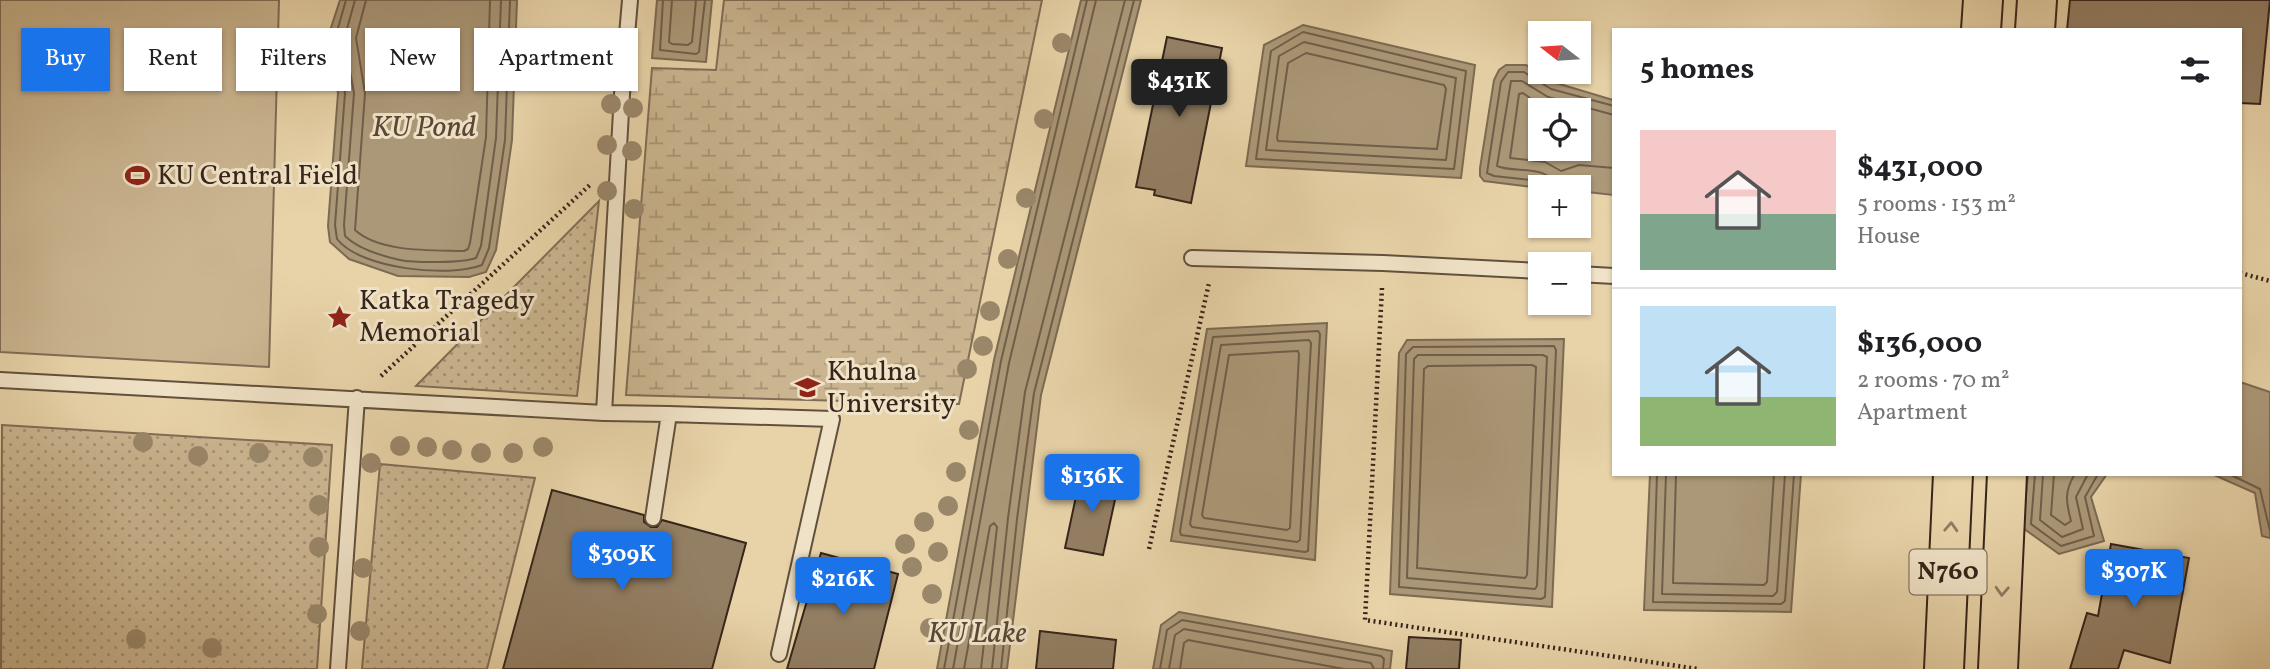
<!DOCTYPE html>
<meta charset="utf-8">
<style>
:root{--surface:#fff;--page:#f2f2f2;--text:#202124;--muted:#757577;--line:#e0e0e0;--accent:#1a73e8}
body{margin:0;font-family:Vollkorn,serif;background:var(--page);color:var(--text);height:100vh;display:flex;flex-direction:column;font-size:26px;white-space:nowrap}
*{box-sizing:border-box;margin:0}
p{font-size:23px;color:var(--muted)}
.icon{flex:none;width:38px;height:38px;fill:none;stroke:currentColor;stroke-width:2;stroke-linecap:round;stroke-linejoin:round}
.map{position:relative;flex:1;overflow:hidden}
.sheet{position:absolute;left:1612px;top:28px;width:630px;height:448px;display:flex;flex-direction:column;background:var(--surface);border-radius:0px;box-shadow:0 2px 5px #0004}
.sheet>*{flex:none}
.top-card{position:absolute;left:21px;top:28px;width:665px;height:63px;display:flex;gap:14px}
.needle{width:46px;rotate:287deg}
.tools{position:absolute;left:1528px;top:21px;display:grid;gap:14px}
.tools a{display:grid;place-items:center;width:63px;height:63px;border-radius:0px;background:var(--surface);box-shadow:0 2px 5px #0004;font-size:35px}
.price{position:absolute;translate:-50% -60px;padding:0 16px;border-radius:7px;background:var(--accent);color:#fff;font-size:23px;line-height:46px;filter:drop-shadow(0 2px 4px #0008)}
.price::after{content:'';position:absolute;left:50%;top:42px;width:21px;height:16px;margin-left:-10px;background:inherit;clip-path:polygon(0 0,100% 0,50% 100%)}
.price.selected{background:#222;color:#fff}
ul{padding:0;list-style:none}
li{display:flex;align-items:center;gap:21px;height:175px;padding:0 28px}
li+li{border-top:2px solid var(--line)}
li span{display:grid;place-items:center;flex:none;width:196px;height:140px;border-radius:0px;color:#555}
li>.icon{margin-inline-start:auto}
span .icon{width:84px;height:84px;fill:#fffc;stroke-width:1}
li b{font-size:30px}
h2{display:flex;justify-content:space-between;align-items:center;height:84px;padding:0 28px;font-size:30px}
.pill{padding:0 24px;border-radius:0px;background:var(--surface);box-shadow:0 2px 5px #0004;font-size:24px;line-height:63px}
.pill.selected{background:var(--accent);color:#fff}
.map>svg:first-child{display:block}
.grass{fill:url(#grass-dots);stroke:#806d56;stroke-width:2}
.wetland{fill:url(#wetland-marsh);stroke:#806d56;stroke-width:2}
.park{fill:#cab590;stroke:#806d56;stroke-width:2}
.water{fill:#ab9878;stroke:#7c6a53;stroke-width:2;fill-rule:evenodd}
.lines{fill:none;stroke-linecap:round;stroke-linejoin:round}
.shore{stroke:#705e4a;stroke-width:2}
.building{fill:#937f64;stroke:#36251b;stroke-width:2}
.service-casing{stroke:#62503e;stroke-width:18}
.trunk-casing{stroke:#36251b;stroke-width:42}
.path{stroke:#36251b;stroke-width:4.5;stroke-dasharray:2 3.5;stroke-linecap:butt}
.service{stroke:#f0e2c6;stroke-width:14}
.trunk{stroke:#e8d3a8;stroke-width:38}
.tree{fill:#9a876a}
.oneway{stroke:#8f7c62}
.labels{text-anchor:middle;dominant-baseline:central;stroke-width:6;stroke-linejoin:round;paint-order:stroke}
.shield{fill:#f0e2c6;stroke:#6e5e4e;stroke-width:2}
.shield-label{font-size:26px;font-weight:bold;fill:#36251b}
.poi-label{font-size:28px;fill:#36251b;stroke:#f0e2c6;text-anchor:start}
.water-label{font-size:30px;font-style:italic;fill:#594837;stroke:#f0e2c6}
</style>
<div class="map">
<svg width="2270" height="669" viewBox="0 0 2270 669">
<defs>
<pattern id="grass-dots" width="8" height="8" patternUnits="userSpaceOnUse" patternTransform="scale(1.75)"><rect width="8" height="8" fill="#cab590"/><path d="M2 2h.1M6 6h.1" fill="none" stroke="#a59375" stroke-width="1.8" stroke-linecap="round"/></pattern>
<pattern id="wetland-marsh" width="20" height="14" patternUnits="userSpaceOnUse" patternTransform="scale(1.75)"><rect width="20" height="14" fill="#cab590"/><path d="M1 5h8M5 5V1M11 12h8M15 12V8" fill="none" stroke="#a59375"/></pattern>
</defs>
<rect width="100%" height="100%" fill="#e8d3a8"/>
<filter id="stains"><feTurbulence type="fractalNoise" baseFrequency=".00286" numOctaves="4"/><feColorMatrix values="0 0 0 0 .2 0 0 0 0 .09 0 0 0 0 .02 0 0 0 .5 -.17"/></filter>
<radialGradient id="worn" r=".72"><stop offset=".6" stop-color="#630" stop-opacity="0"/><stop offset="1" stop-color="#630" stop-opacity=".3"/></radialGradient>
<path class="grass" d="M599,201l-22,195 -161,-10z
M2,425l330,20 -15,224h-316z
M380,464l155,14 -48,191h-125z"/>
<path class="wetland" d="M724,0h318l-83,404 -333,-9 26,-327 64,2z"/>
<path class="park" d="M0,0h279l-10,367 -269,-15z"/>
<path class="water" d="M340,0h177l-5,140 -16,110 -10,22 -17,5 -71,-1 -49,-17 -19,-17 -2,-16 10,-133 -8,-40 -1,-19z
M657,0h55l-6,62 -54,-4z
M1081,0h60l-100,395 -34,274h-70l57,-309z
M1303,25l172,40 -14,113 -215,-12 18,-121z
M1506,65h20l27,17 60,18v95l-34,-4 -1,-4 -38,1 -56,-7 -4,-5v-8l14,-88 5,-10zM1540,110h38v39h-38z
M1327,323l-12,237 -144,-19 36,-212z
M1564,339l-12,268 -162,-13 9,-241 8,-13z
M2240,382l30,10v146l-8,-2 -7,-43 -43,-19h28z
M1650,474h151l-10,138 -147,-2z
M2028,474h79l-16,23 13,44 -45,13 -36,-26z
M1179,612l213,39 -2,18h-237l8,-44z"/>
<g class="lines">
<path class="shore" d="M346,0l-10,35 1,17 8,41 -10,132 2,14c23,30 112,39 145,26l7,-17 16,-108 5,-140
M355,0l-10,36 1,14 8,43 -10,132 1,11c13,13 37,20 55,24 15,3 63,3 76,-2l5,-12 15,-108 5,-138
M366,0l-10,38 9,55 -10,137c25,23 78,20 109,21l4,-2 2,-6 16,-106 4,-137
M663,0l-3,50 36,4 3,-2 6,-52
M672,0l-3,42 3,2 16,1 4,-3 4,-42
M1303,32l163,39 -12,98 -198,-10 15,-108z
M1304,42l152,36 -10,82 -180,-10 13,-94z
M1306,53l138,32 2,4 -9,60 -159,-8 -1,-3 11,-75z
M1554,110l-13,-4 -18,-13 -4,1 -9,64 35,4 16,9 18,-6 35,3
M1547,187l-7,-6 -46,-5 -7,-3 14,-91 7,-10h16l27,17 63,17
M1556,187c-8,-24 -41,-13 -59,-21l14,-85h11l26,16 66,18
M1318,331l2,3 -12,217 -3,1 -124,-17 -1,-4 33,-194z
M1309,340l2,3 -11,197 -3,2 -105,-15 -2,-3 31,-179z
M1554,346l2,4 -11,247 -4,2 -142,-12 7,-233 7,-7z
M1298,351l1,3 -9,174 -3,2 -83,-12 -2,-3 27,-160z
M1418,355h125l4,2 -10,229 -2,3 -128,-11 7,-219z
M1428,366l104,-1 4,2 -9,208 -2,3 -108,-10 7,-199z
M1657,474l-4,128 128,2 4,-3 9,-127
M1666,474l-4,120 111,2 4,-4 8,-118
M1676,474l-3,109 91,2 3,-3 7,-108
M2035,474l-4,50 30,22 33,-10 -9,-39 13,-23
M2043,474l-3,46 22,17 21,-8 -7,-32 12,-23
M2054,474l-3,41 14,10 6,-4c-5,-19 -7,-30 4,-47
M2229,474l31,15 10,42
M944,669l57,-308 86,-361
M953,669l56,-306 87,-363
M964,669l26,-143 4,-3 3,4 -16,142
M992,669l16,-151 17,-126 100,-392
M1001,669l16,-150 17,-126 100,-393
M1160,669l7,-39 15,-10 199,36 3,3 -1,10
M1169,669l6,-34 9,-6 187,34 3,6
M1180,669l4,-26 4,-3 156,29"/>
</g>
<path class="building" d="M2070,0h200l-10,104 -20,-1v-73h-173z
M1167,37l55,11 -31,155 -37,-8 1,-5 -19,-3z
M1081,473l38,8 -16,74 -38,-7z
M552,490l92,25v7l7,5h6l5,-7 84,23 -34,126h-209z
M2111,544l78,14 -19,105 -46,-13 -6,19h-48l17,-56 11,3z
M821,553l77,21 -24,95h-87z
M1040,631l76,9 -3,29h-77z
M1409,637l52,3 -2,29h-53z"/>
<g class="lines">
<defs>
<path id="service" d="M1192,258l191,5 157,8
M1578,274l36,2
M0,380l604,33 18,-319 8,-94
M604,413l65,1 -16,104
M669,414l163,5 -53,235
M338,669l19,-271"/>
<path id="trunk" d="M1981,30l2,-30
M2035,30l2,-30
M1944,669l9,-195
M1998,669l9,-195"/>
</defs>
<use href="#service" class="service-casing"/>
<use href="#trunk" class="trunk-casing"/>
<path class="path" d="M2240,273l30,8
M1382,288l-17,332 333,49
M381,376l210,-192
M1149,549l60,-266"/>
<use href="#service" class="service"/>
<use href="#trunk" class="trunk"/>
</g>
<g class="tree">
<circle cx="1062" cy="43" r="10"/>
<circle cx="616" cy="73" r="10"/>
<circle cx="611" cy="104" r="10"/>
<circle cx="633" cy="108" r="10"/>
<circle cx="1044" cy="119" r="10"/>
<circle cx="607" cy="145" r="10"/>
<circle cx="632" cy="151" r="10"/>
<circle cx="607" cy="191" r="10"/>
<circle cx="1026" cy="198" r="10"/>
<circle cx="634" cy="209" r="10"/>
<circle cx="1008" cy="259" r="10"/>
<circle cx="990" cy="311" r="10"/>
<circle cx="983" cy="346" r="10"/>
<circle cx="967" cy="369" r="10"/>
<circle cx="969" cy="430" r="10"/>
<circle cx="143" cy="442" r="10"/>
<circle cx="400" cy="446" r="10"/>
<circle cx="427" cy="447" r="10"/>
<circle cx="543" cy="447" r="10"/>
<circle cx="452" cy="450" r="10"/>
<circle cx="259" cy="453" r="10"/>
<circle cx="481" cy="453" r="10"/>
<circle cx="513" cy="453" r="10"/>
<circle cx="198" cy="456" r="10"/>
<circle cx="313" cy="457" r="10"/>
<circle cx="371" cy="463" r="10"/>
<circle cx="956" cy="472" r="10"/>
<circle cx="319" cy="505" r="10"/>
<circle cx="948" cy="506" r="10"/>
<circle cx="924" cy="522" r="10"/>
<circle cx="905" cy="544" r="10"/>
<circle cx="319" cy="547" r="10"/>
<circle cx="938" cy="552" r="10"/>
<circle cx="912" cy="567" r="10"/>
<circle cx="363" cy="568" r="10"/>
<circle cx="932" cy="594" r="10"/>
<circle cx="317" cy="614" r="10"/>
<circle cx="930" cy="628" r="10"/>
<circle cx="360" cy="631" r="10"/>
<circle cx="136" cy="639" r="10"/>
<circle cx="212" cy="648" r="10"/>
</g>
<defs><path id="oneway-chevron" d="M-2-3.5L2.5 0L-2 3.5" fill="none" stroke-width="1.6" stroke-linecap="round" stroke-linejoin="round" transform="scale(1.75)"/></defs>
<g class="oneway">
<use href="#oneway-chevron" transform="translate(1951 527) rotate(-87)"/>
<use href="#oneway-chevron" transform="translate(2002 591) rotate(93)"/>
</g>
<defs>
<symbol id="stadium-bare" viewBox="-9 -9 18 18"><path d="M0-5a6.5 5 0 1 0 0 10a6.5 5 0 1 0 0-10ZM-3.5-1.8h7v3.6h-7Z" fill="#8f2418" stroke="#f0e2c6" stroke-width="2.5" paint-order="stroke"/></symbol>
<symbol id="sight-bare" viewBox="-9 -9 18 18"><path d="M0-6L1.8-2.2L6-1.7L2.9 1.2L3.7 5.4L0 3.3L-3.7 5.4L-2.9 1.2L-6-1.7L-1.8-2.2Z" fill="#8f2418" stroke="#f0e2c6" stroke-width="2.5" paint-order="stroke"/></symbol>
<symbol id="university-bare" viewBox="-9 -9 18 18"><path d="M0-5L7-2L0 1L-7-2ZM-4 1L0 2.5L4 1V4Q0 6-4 4Z" fill="#8f2418" stroke="#f0e2c6" stroke-width="2.5" paint-order="stroke"/></symbol>
</defs>
<g fill-rule="evenodd">
<use href="#stadium-bare" x="120" y="158" width="35" height="35"/>
<use href="#sight-bare" x="322" y="300" width="35" height="35"/>
<use href="#university-bare" x="790" y="370" width="35" height="35"/>
</g>
<g class="labels">
<rect class="shield" x="1909.5" y="549.5" width="77" height="45" rx="5"/>
<g class="shield-label">
<text x="1948" y="572">N760</text>
</g>
<g class="poi-label">
<text x="157" y="176">KU Central Field</text>
<text x="359" y="301">Katka Tragedy<tspan x="359" dy="32">Memorial</tspan></text>
<text x="827" y="372">Khulna<tspan x="827" dy="32">University</tspan></text>
</g>
<g class="water-label">
<text x="424" y="128">KU Pond</text>
<text x="977" y="634">KU Lake</text>
</g>
</g>
<rect width="100%" height="100%" filter="url(#stains)"/>
<rect width="100%" height="100%" fill="url(#worn)"/>
</svg>
<div class="tools">
<a><svg class="needle" viewBox="-14 -14 28 28"><path d="M0-13l5 13h-10z" fill="#e53935"/><path d="M0 13l5-13h-10z" fill="#757577"/></svg></a>
<a><svg class="icon" aria-label="locate" viewBox="0 0 24 24"><circle cx="12" cy="12" r="6"/><path d="M12 2v4M12 18v4M2 12h4M18 12h4"/></svg></a>
<a>+</a>
<a>−</a>
</div>
<b class="price selected" style="left:1179px;top:119px">$431K</b>
<b class="price" style="left:1092px;top:514px">$136K</b>
<b class="price" style="left:622px;top:592px">$309K</b>
<b class="price" style="left:2134px;top:609px">$307K</b>
<b class="price" style="left:843px;top:617px">$216K</b>
<div class="top-card">
<a class="pill selected">Buy</a>
<a class="pill">Rent</a>
<a class="pill">Filters</a>
<a class="pill">New</a>
<a class="pill">Apartment</a>
</div>
<section class="sheet">
<h2>5 homes<svg class="icon" aria-label="filters" viewBox="0 0 24 24"><path d="M4 7h16M4 17h16"/><circle cx="9" cy="7" r="2"/><circle cx="15" cy="17" r="2"/></svg></h2>
<ul>
<li><span style="background:linear-gradient(#f6c9c9 60%,#7fa58c 0)"><svg class="icon" aria-label="home" viewBox="0 0 24 24"><path d="M3 11l9-7 9 7M6 9v11h12V9"/></svg></span><div><b>$431,000</b><p>5 rooms · 153 m²</p><p>House</p></div></li>
<li><span style="background:linear-gradient(#bfe0f5 65%,#8fb573 0)"><svg class="icon" aria-label="home" viewBox="0 0 24 24"><path d="M3 11l9-7 9 7M6 9v11h12V9"/></svg></span><div><b>$136,000</b><p>2 rooms · 70 m²</p><p>Apartment</p></div></li>
</ul>
</section>
</div>
